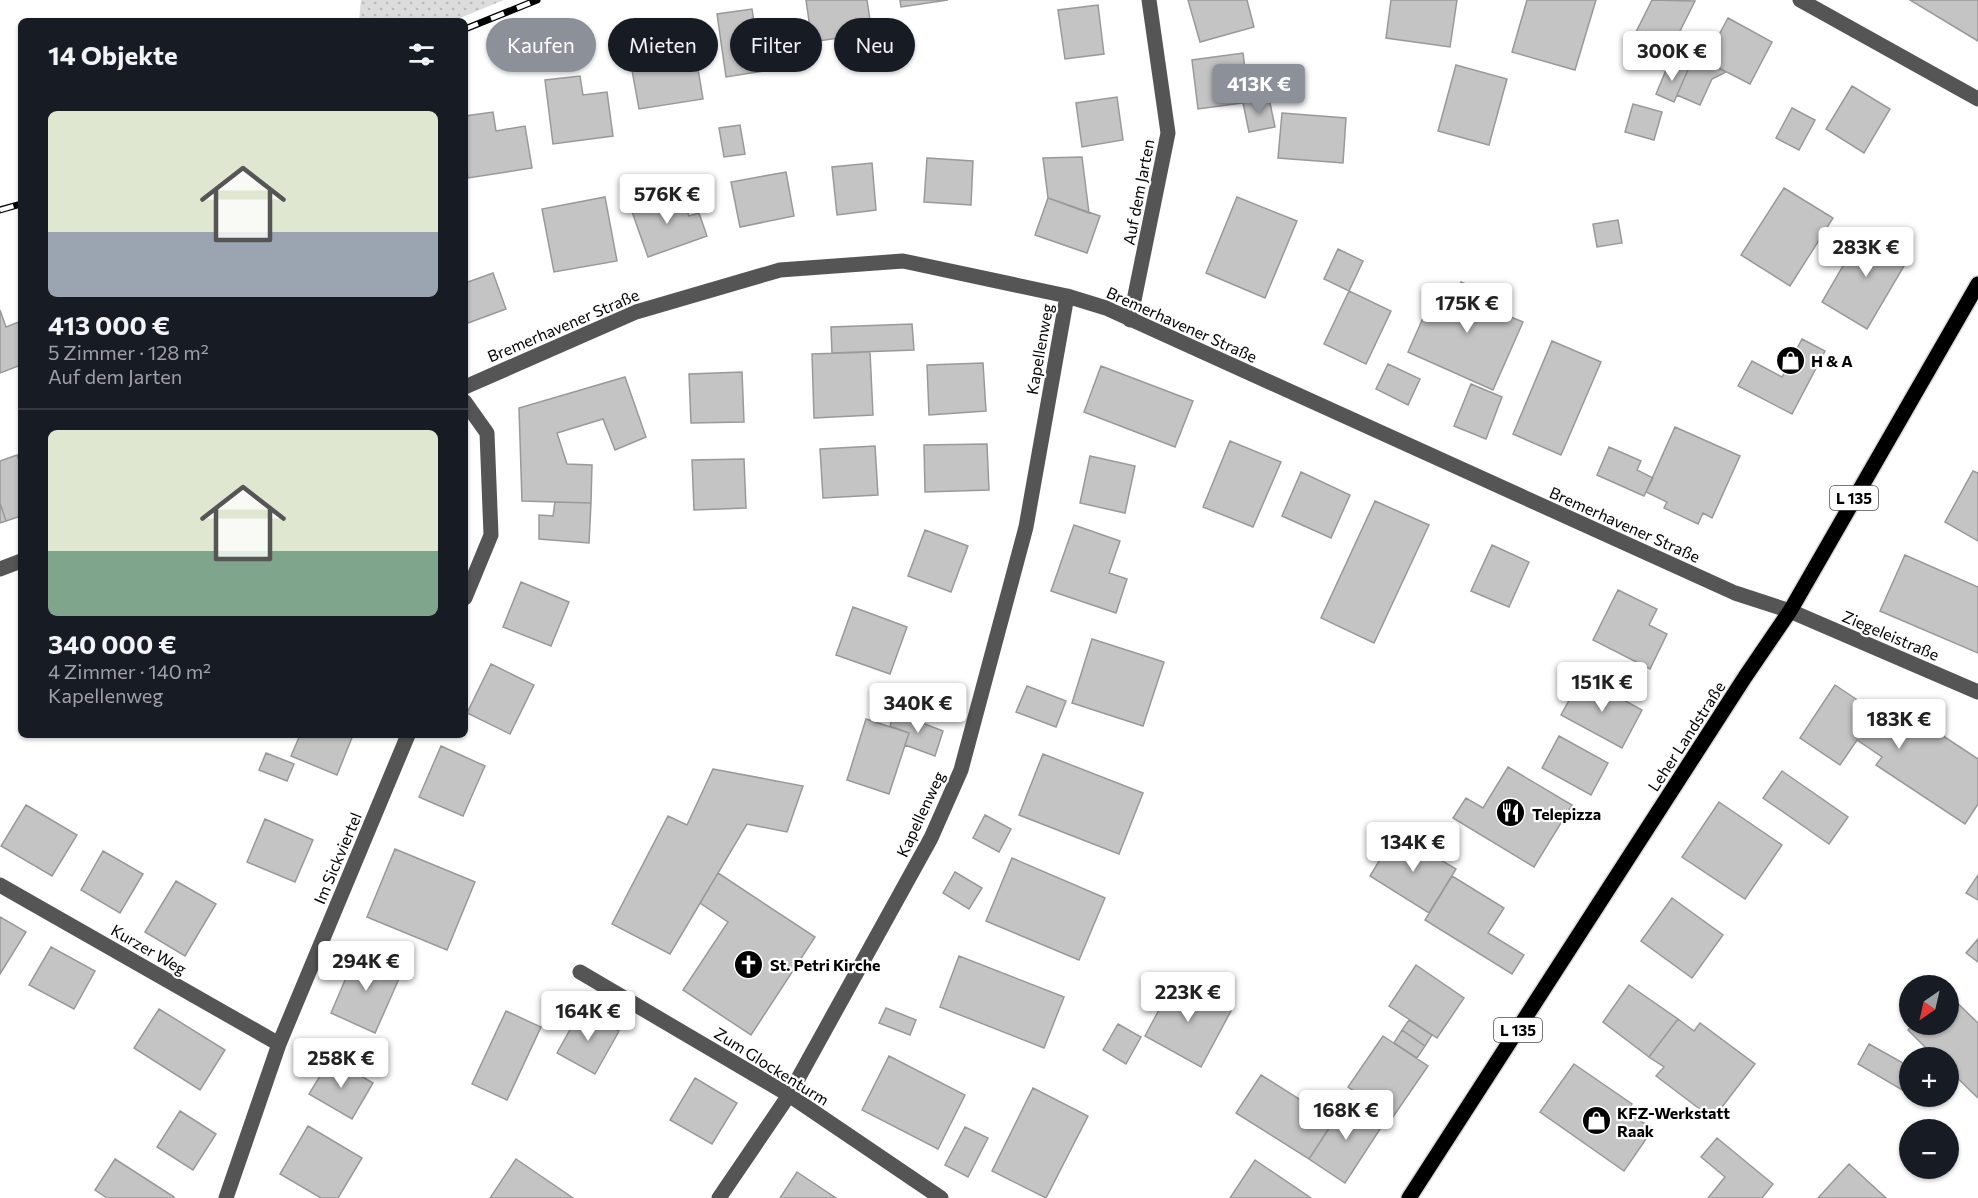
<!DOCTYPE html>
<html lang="de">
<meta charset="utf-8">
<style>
:root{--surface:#171b24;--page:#242831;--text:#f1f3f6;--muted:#9ea1a6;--line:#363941;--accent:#8c9099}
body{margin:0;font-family:Commissioner,sans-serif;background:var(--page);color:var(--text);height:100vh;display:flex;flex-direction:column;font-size:22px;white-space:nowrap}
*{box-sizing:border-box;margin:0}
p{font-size:20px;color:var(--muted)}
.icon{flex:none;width:33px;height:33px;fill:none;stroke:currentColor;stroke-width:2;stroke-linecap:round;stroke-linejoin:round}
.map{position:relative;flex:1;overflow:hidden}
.drawer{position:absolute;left:18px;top:18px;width:450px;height:720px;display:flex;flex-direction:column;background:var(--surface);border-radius:9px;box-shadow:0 2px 4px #0004}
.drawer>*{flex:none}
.hud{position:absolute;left:486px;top:18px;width:570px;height:54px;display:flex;gap:12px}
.needle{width:39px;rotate:214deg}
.buttons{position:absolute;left:1899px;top:975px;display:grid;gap:12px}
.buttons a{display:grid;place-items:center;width:60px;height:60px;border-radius:50%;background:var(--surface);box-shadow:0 2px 4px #0004;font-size:30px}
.price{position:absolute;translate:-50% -51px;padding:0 14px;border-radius:6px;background:#fff;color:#222;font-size:20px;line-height:39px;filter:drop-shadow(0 2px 3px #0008)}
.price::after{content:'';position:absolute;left:50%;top:36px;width:18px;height:14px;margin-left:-9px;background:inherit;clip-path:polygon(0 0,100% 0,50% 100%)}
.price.current{background:var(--accent);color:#fff}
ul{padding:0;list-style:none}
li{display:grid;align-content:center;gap:12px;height:318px;padding:0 30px}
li+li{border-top:2px solid var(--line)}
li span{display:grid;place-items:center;height:186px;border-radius:9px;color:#555}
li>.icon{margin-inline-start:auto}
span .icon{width:108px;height:108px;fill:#fffc;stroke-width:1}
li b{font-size:26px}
h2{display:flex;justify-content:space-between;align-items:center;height:72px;padding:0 30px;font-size:26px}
.tag{padding:0 21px;border-radius:27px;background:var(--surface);box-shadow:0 2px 4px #0004;font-size:21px;line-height:54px}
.tag.current{background:var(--accent);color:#fff}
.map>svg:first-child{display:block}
.grass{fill:url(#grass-dots)}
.building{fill:#c4c4c4;stroke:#999;stroke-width:1.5}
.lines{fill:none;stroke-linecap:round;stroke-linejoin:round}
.major-casing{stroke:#dbdbdb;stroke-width:18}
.minor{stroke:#555;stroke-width:15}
.major{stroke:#000;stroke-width:15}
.rail-casing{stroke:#000;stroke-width:7}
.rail{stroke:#fff;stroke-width:4.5;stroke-dasharray:14;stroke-linecap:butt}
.labels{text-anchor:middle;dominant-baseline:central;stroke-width:4.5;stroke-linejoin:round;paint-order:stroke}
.shield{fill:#fff;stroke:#4c4c4c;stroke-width:1.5}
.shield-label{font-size:15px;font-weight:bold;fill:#000}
.street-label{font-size:16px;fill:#000;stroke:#fff}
.poi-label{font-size:16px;font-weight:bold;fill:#000;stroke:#fff;text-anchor:start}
</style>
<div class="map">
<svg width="1978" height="1198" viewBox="0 0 1978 1198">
<defs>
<pattern id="grass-dots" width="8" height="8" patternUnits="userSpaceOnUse" patternTransform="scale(1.5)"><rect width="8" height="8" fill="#dcdcdc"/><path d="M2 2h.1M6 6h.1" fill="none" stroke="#bbb" stroke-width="1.8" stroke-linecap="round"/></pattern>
</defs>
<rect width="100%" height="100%" fill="#fff"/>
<path class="grass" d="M361,0h143l-51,21h-94z"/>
<path class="building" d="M806,0h61l5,33 -60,9z
M900,0h48l-47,7z
M1188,0h59l7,27 -54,15z
M1391,0h66l-7,47 -64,-9z
M1527,0h69l-21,70 -63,-18z
M1652,0l43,1 -34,68 -35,-17z
M1910,0h68v41z
M1098,5l6,49 -39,5 -7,-49z
M752,9l3,19 22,-3 7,43 -58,9 -9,-63z
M1728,18l44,24 -22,42 -45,-23z
M664,42l3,20 29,-5 7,42 -64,10 -11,-61z
M1243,53l6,49 -51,7 -6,-49z
M1694,56l32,16 -14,7 -12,26 -23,-10z
M1669,63l19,7 -14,32 -18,-8z
M1456,65l51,14 -18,66 -51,-14z
M580,76l3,19 24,-3 6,44 -60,8 -8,-64z
M1852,86l38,23 -26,44 -38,-24z
M1117,97l6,43 -41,7 -6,-44z
M1269,98l6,29 -26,5 -6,-29z
M1633,104l29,8 -8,28 -29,-8z
M1792,108l23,12 -16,30 -23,-12z
M493,112l3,19 29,-5 7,42 -64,10 -3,-16v-46z
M1282,113l64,5 -3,45 -65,-5z
M740,125l5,29 -21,3 -5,-29z
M1082,157l7,56 -41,-15 -5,-40z
M927,158l46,3 -2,44 -47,-3z
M872,163l4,47 -39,5 -5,-48z
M786,172l8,44 -54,11 -9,-45z
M1784,188l49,30 -43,68 -49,-31z
M681,192l8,24 10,-3 8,23 -59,21 -17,-48z
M605,197l12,64 -63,11 -12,-63z
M1237,197l60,24 -32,77 -59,-25z
M1048,198l52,18 -13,37 -52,-18z
M1618,220l4,23 -25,4 -4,-23z
M1865,228l46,26 -44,75 -45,-27z
M1338,249l25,12 -14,30 -25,-12z
M493,273l13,36 -38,14 -3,-8v-32z
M1461,282l45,20 -5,11 22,9 -30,68 -85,-38 30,-68 18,8z
M1349,291l42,20 -25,53 -42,-20z
M0,310l6,17 15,-6v44l-21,8z
M912,324l2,26 -82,3 -1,-26z
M1802,339l23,12 -33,63 -54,-28 14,-25 30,16z
M1552,341l49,21 -40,93 -48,-21z
M870,352l3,63 -59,3 -2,-64z
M983,363l3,48 -57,4 -2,-50z
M1388,364l32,15 -12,26 -32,-16z
M1101,366l92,35 -18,46 -91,-35z
M742,372l2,50 -53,1 -2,-49z
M625,377l21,60 -31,13 -12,-31 -46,14 10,31 25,1 -1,38 -69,-2 -3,-93z
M1471,384l31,13 -16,42 -32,-13z
M1675,427l65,29 -28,62 -9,-5 -5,11 -34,-16 3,-6 -21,-10z
M1230,441l51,21 -28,65 -50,-20z
M987,444l2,46 -64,2 -1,-47z
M875,446l3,49 -55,3 -3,-49z
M1609,447l32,14 -4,9 16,8 -9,18 -47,-21z
M17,455l4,11v50l-15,5 -6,-18v-42z
M1090,456l45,10 -10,47 -45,-10z
M744,459l2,49 -52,2 -2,-50z
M1973,471l5,2v68l-33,-19z
M1301,472l49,23 -19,43 -49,-22z
M1375,501l54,24 -55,118 -53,-25z
M555,502l36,1 -2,40 -50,-4v-24l14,1z
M0,503l6,18 -6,2z
M1074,525l46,16 -11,32 18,6 -11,34 -65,-22z
M925,530l43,16 -17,46 -43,-16z
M1492,545l37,17 -20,45 -38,-16z
M1905,555l73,32v66l-98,-42z
M521,582l48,20 -18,44 -48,-19z
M1618,590l39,19 -8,16 18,9 -17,35 -57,-29z
M853,607l54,20 -17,47 -54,-19z
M1092,639l72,23 -21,64 -71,-23z
M491,664l43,21 -24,49 -43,-21z
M1582,677l60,33 -20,38 -61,-33z
M1835,685l33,22 5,-7 20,13 5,-7 80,53v45l-13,20 -89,-59 6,-8 -25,-17 -17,25 -40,-27z
M1027,686l39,15 -10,26 -40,-15z
M894,712l49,19 -8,25 -30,-11 4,-12 -19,-7z
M866,719l43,14 -20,61 -42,-14z
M300,735h53l-16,40 -46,-19z
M1559,736l49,27 -17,32 -49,-27z
M441,746l44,20 -22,50 -44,-19z
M266,753l28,11 -7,17 -28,-11z
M1043,754l100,39 -24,61 -100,-39z
M1508,767l64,38 -38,62 -81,-49 13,-20 17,10z
M713,769l90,17 -16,46 -40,-8 -77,130 -58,-30 56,-108 19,9z
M1782,771l66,46 -19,27 -66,-46z
M1719,802l63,43 -37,54 -63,-42z
M26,805l51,30 -25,41 -51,-30z
M985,815l26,14 -12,23 -26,-14z
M265,819l48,21 -18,42 -48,-20z
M1396,833l60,36 -27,44 -59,-37z
M395,849l80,33 -28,68 -80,-33z
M103,851l40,23 -23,39 -39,-23z
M1012,858l93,40 -26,62 -93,-39z
M955,872l27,16 -13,21 -26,-16z
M718,873l97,64 -64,98 -68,-45 45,-68 -28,-19z
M1978,875v25l-12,-7z
M1452,876l52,32 -16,25 36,22 -12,19 -87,-54z
M176,881l40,23 -31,52 -40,-24z
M1672,898l51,37 -31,43 -51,-37z
M0,917l26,15 -26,42z
M1978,939v23l-12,-9z
M51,947l44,24 -21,38 -45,-24z
M357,952l45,20 -27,61 -44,-20z
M959,956l105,41 -20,51 -104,-41z
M1416,965l48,33 -27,40 -48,-32z
M1176,978l56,31 -31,58 -56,-31z
M1629,985l49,34 -29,38 -46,-35z
M1948,994l30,29v75l-30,-29v-11h-12l-28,-28 6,-6h34z
M886,1008l30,12 -6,15 -31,-12z
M159,1009l66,41 -25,40 -66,-42z
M581,1010l38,21 -24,43 -38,-21z
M506,1011l35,16 -34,73 -35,-16z
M1678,1019l16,12 6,-8 55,41 -42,55 -57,-43 8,-9 -15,-10z
M1409,1020l23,15 -7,11 -23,-16z
M1118,1024l23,13 -15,27 -23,-14z
M1402,1030l23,16 -8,12 -23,-15z
M1383,1036l45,30 -35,51 -45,-30z
M1869,1044l41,23v14l-6,10 -46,-27z
M889,1056l76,39 -27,54 -76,-39z
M331,1058l42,25 -21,36 -43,-25z
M1574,1064l58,40 -5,8 26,17 -29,42 -84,-59z
M1261,1075l73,46 -25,38 -73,-46z
M695,1078l42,25 -25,41 -42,-24z
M1033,1088l55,28 -42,82 -54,-27z
M1347,1100l37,23 -39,60 -36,-24z
M180,1111l36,23 -23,36 -36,-23z
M308,1126l54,32 -24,40h-17l-41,-24z
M965,1127l23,11 -20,39 -23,-12z
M1717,1138l56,46 -11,14h-54l17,-21 -24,-20z
M115,1159l59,38v1h-67l-12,-8z
M516,1159l57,39h-83z
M1255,1160l56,38h-81z
M1849,1164l37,34h-68z
M797,1172l39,26h-56z"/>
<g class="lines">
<defs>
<path id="major" d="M1409,1198l336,-521 45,-66 188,-327"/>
</defs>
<use href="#major" class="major-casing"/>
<path class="minor" d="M1800,0l178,99
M1130,320l38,-187 -19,-133
M465,387l171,-75 144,-42 123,-9 164,35 39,12 629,285 55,18 188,81
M465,402l22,31 4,102 -26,63
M0,569l21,-8
M0,885l279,159
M580,972l209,123 152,103
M226,1198l53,-154 129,-309
M719,1198l70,-103 142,-257 30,-68 65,-243 41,-231"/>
<use href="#major" class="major"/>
<defs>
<path id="rail" d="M465,29l72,-29
M0,210l21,-6"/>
</defs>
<use href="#rail" class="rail-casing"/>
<use href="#rail" class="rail"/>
</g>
<defs>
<symbol id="shop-disc" viewBox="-11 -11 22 22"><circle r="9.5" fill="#000" stroke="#fff"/><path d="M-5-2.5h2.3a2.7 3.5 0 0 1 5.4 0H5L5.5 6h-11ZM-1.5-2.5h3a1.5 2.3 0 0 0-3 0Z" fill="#fff"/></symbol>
<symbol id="restaurant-disc" viewBox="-11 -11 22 22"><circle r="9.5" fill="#000" stroke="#fff"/><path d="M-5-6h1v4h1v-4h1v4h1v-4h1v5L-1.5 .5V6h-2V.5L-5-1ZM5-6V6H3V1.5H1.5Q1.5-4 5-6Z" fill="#fff"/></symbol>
<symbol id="church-disc" viewBox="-11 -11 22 22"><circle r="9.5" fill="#000" stroke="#fff"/><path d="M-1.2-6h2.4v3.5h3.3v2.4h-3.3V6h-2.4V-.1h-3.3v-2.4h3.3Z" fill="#fff"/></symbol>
</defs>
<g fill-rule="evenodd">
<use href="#shop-disc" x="1774" y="344" width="33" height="33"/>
<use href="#restaurant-disc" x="1494" y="796" width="33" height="33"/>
<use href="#church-disc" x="732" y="948" width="33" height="33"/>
<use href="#shop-disc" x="1580" y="1104" width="33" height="33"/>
</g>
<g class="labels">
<g class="shield">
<rect x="1830" y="486" width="48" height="24" rx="4.5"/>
<rect x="1494" y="1018" width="48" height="24" rx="4.5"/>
</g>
<g class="shield-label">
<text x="1854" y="498">L 135</text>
<text x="1518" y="1030">L 135</text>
</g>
<g class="street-label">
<text transform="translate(1138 192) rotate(-79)">Auf dem Jarten</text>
<text transform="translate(1182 324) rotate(24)">Bremerhavener Straße</text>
<text transform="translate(563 325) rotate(-23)">Bremerhavener Straße</text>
<text transform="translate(1039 349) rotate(-80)">Kapellenweg</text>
<text transform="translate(1625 524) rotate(24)">Bremerhavener Straße</text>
<text transform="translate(1891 635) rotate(23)">Ziegeleistraße</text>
<text transform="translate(1686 736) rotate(-57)">Leher Landstraße</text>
<text transform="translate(920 814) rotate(-65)">Kapellenweg</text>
<text transform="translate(337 858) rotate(-67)">Im Sickviertel</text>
<text transform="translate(149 949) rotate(30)">Kurzer Weg</text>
<text transform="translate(772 1066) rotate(32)">Zum Glockenturm</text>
</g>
<g class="poi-label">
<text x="1811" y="360">H &amp; A</text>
<text x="1532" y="813">Telepizza</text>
<text x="770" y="964">St. Petri Kirche</text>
<text x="1617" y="1112">KFZ-Werkstatt<tspan x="1617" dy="18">Raak</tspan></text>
</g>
</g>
</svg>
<div class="buttons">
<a><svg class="needle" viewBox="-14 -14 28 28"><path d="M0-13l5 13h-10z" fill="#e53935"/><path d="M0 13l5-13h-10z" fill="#9ea1a6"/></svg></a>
<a>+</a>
<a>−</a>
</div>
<b class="price" style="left:1672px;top:82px">300K €</b>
<b class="price current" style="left:1259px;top:115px">413K €</b>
<b class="price" style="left:667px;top:225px">576K €</b>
<b class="price" style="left:1866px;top:278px">283K €</b>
<b class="price" style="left:1467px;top:334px">175K €</b>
<b class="price" style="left:1602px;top:713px">151K €</b>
<b class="price" style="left:918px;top:734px">340K €</b>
<b class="price" style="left:1899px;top:750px">183K €</b>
<b class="price" style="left:1413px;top:873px">134K €</b>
<b class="price" style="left:366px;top:992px">294K €</b>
<b class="price" style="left:1188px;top:1023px">223K €</b>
<b class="price" style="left:588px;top:1042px">164K €</b>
<b class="price" style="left:341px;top:1089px">258K €</b>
<b class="price" style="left:1346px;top:1141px">168K €</b>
<div class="hud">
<a class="tag current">Kaufen</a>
<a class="tag">Mieten</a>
<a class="tag">Filter</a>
<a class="tag">Neu</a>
</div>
<section class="drawer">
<h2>14 Objekte<svg class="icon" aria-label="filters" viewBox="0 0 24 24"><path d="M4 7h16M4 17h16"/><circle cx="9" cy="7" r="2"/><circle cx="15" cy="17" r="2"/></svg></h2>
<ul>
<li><span style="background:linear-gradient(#dfe7d0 65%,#9aa5b1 0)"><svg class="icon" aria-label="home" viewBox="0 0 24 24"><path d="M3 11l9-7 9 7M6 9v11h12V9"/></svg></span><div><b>413 000 €</b><p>5 Zimmer · 128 m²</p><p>Auf dem Jarten</p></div></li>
<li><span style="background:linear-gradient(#dfe7d0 65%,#7fa58c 0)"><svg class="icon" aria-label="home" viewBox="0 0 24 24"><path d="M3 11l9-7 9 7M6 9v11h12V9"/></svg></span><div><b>340 000 €</b><p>4 Zimmer · 140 m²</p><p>Kapellenweg</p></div></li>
</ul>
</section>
</div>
